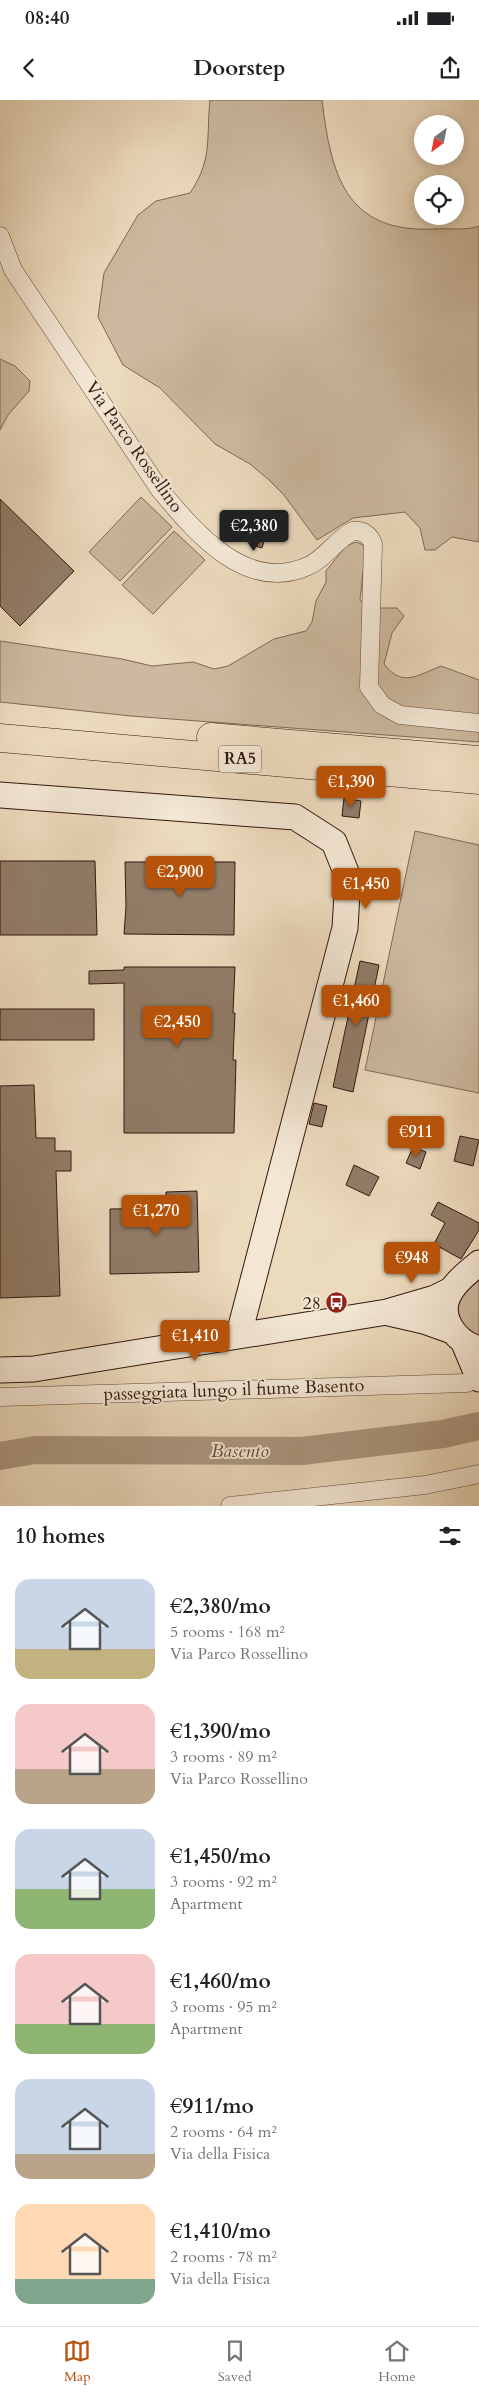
<!DOCTYPE html>
<meta charset="utf-8">
<style>
:root{--surface:#fff;--page:#f6f6f6;--text:#202124;--muted:#757577;--line:#e0e0e0;--accent:#b45309}
body{margin:0;font-family:Cardo,serif;background:var(--page);color:var(--text);height:100vh;display:flex;flex-direction:column;font-size:19px;white-space:nowrap}
*{box-sizing:border-box;margin:0}
p{font-size:16px;color:var(--muted)}
.icon{flex:none;width:28px;height:28px;fill:none;stroke:currentColor;stroke-width:2;stroke-linecap:round;stroke-linejoin:round}
.map{position:relative;height:1406px;overflow:hidden}
.drawer{display:flex;flex-direction:column;background:var(--surface);flex:1}
.drawer>*{flex:none}
.needle{width:32px;rotate:212deg}
.controls{position:absolute;left:414px;top:15px;display:grid;gap:10px}
.controls a{display:grid;place-items:center;width:50px;height:50px;border-radius:50%;background:var(--surface);box-shadow:0 2px 12px #0003;font-size:25px}
.price{position:absolute;translate:-50% -42px;padding:0 11px;border-radius:5px;background:var(--accent);color:#fff;font-size:16px;line-height:32px;filter:drop-shadow(0 1px 2px #0008)}
.price::after{content:'';position:absolute;left:50%;top:30px;width:15px;height:11px;margin-left:-8px;background:inherit;clip-path:polygon(0 0,100% 0,50% 100%)}
.price.selected{background:#222;color:#fff}
ul{padding:0;list-style:none}
li{display:flex;align-items:center;gap:15px;height:125px;padding:0 15px}
li span{display:grid;place-items:center;flex:none;width:140px;height:100px;border-radius:15px;color:#555}
li>.icon{margin-inline-start:auto}
span .icon{width:60px;height:60px;fill:#fffc;stroke-width:1}
li b{font-size:21px}
h2{display:flex;justify-content:space-between;align-items:center;height:60px;padding:0 15px;font-size:21px}
.status{display:flex;justify-content:space-between;align-items:center;height:35px;padding:0 25px;background:var(--surface);direction:ltr}
.status svg{height:14px;fill:currentColor}
header{display:flex;justify-content:space-between;align-items:center;height:65px;padding:0 15px;background:var(--surface);font-size:22px;font-weight:700}
.tab-bar{display:flex;justify-content:space-around;align-items:center;height:70px;border-top:1px solid var(--line);background:var(--surface);font-size:14px;color:var(--muted)}
.tab-bar a{display:grid;justify-items:center;gap:2px}
.tab-bar .selected{color:var(--accent)}
.map>svg:first-child{display:block}
.green{fill:#ccb99f;stroke:#7e6856}
.lines{fill:none;stroke-linecap:round;stroke-linejoin:round}
.river{stroke:#ac9881;stroke-width:28}
.building{fill:#927d69;stroke:#31180d}
.street-casing{stroke:#604839;stroke-width:19}
.secondary-casing{stroke:#31180d;stroke-width:27}
.highway-casing{stroke:#31180d;stroke-width:29}
.street{stroke:#f3e7d4;stroke-width:18}
.secondary{stroke:#f3e7d4;stroke-width:25}
.highway{stroke:#ecdabd;stroke-width:28}
.labels{text-anchor:middle;dominant-baseline:central;stroke-width:4;stroke-linejoin:round;paint-order:stroke}
.shield{fill:#f3e7d4;stroke:#6b5649;stroke-width:1}
.shield-label{font-size:16px;font-weight:bold;fill:#31180d}
.street-label{font-size:18px;fill:#31180d;stroke:#f3e7d4}
.poi-label{font-size:18px;fill:#31180d;stroke:#f3e7d4;text-anchor:end}
.water-label{font-size:19px;font-style:italic;fill:#624b3b;stroke:#f3e7d4}
</style>
<div class="status"><b>08:40</b><svg viewBox="0 0 49 12"><path d="M0 12V9h3v3zM5 12V6h3v6zM10 12V3h3v9zM15 12V0h3v12zM26 1h20v11H26zM47 4h2v5h-2z"/></svg></div>
<header><svg class="icon" aria-label="back" viewBox="0 0 24 24"><path d="M15 5l-7 7 7 7"/></svg>Doorstep<svg class="icon" aria-label="share" viewBox="0 0 24 24"><path d="M12 15V3M7 8l5-5 5 5M5 13v7h14v-7"/></svg></header>
<div class="map">
<svg width="479" height="1406" viewBox="0 0 479 1406">
<rect width="100%" height="100%" fill="#ecdabd"/>
<filter id="stains"><feTurbulence type="fractalNoise" baseFrequency=".004" numOctaves="4"/><feColorMatrix values="0 0 0 0 .2 0 0 0 0 .09 0 0 0 0 .02 0 0 0 .5 -.17"/></filter>
<radialGradient id="worn" r=".72"><stop offset=".6" stop-color="#630" stop-opacity="0"/><stop offset="1" stop-color="#630" stop-opacity=".3"/></radialGradient>
<path class="green" d="M210,0h112c9,74 23,133 111,129 14,-1 33,2 46,-3v316l-27,-5 -17,13h-10l-5,-22 -15,-16 -52,6 -36,22 -33,-45 -16,-16 -18,-15 -35,-20 -55,-56 -37,-23 -25,-48 6,-44 34,-58 18,-14 34,-8c23,-34 16,-55 20,-93z
M0,259l15,7 15,15 -1,10 -21,24 -8,15z
M141,397l31,30 -52,54 -31,-29z
M174,431l31,29 -52,54 -31,-29z
M356,442l10,4 -6,54 7,8h30l7,8 -12,17 -8,31c18,24 34,11 57,2l38,14v62l-348,-26 -131,-14v-61l122,18 30,7 41,-4 21,7 14,-3 46,-27 32,-8 6,-9 4,-21 10,-19v-11l20,-25z
M415,731l64,14v248l-114,-23z
M479,1177v61c-17,-6 -29,-28 -17,-45 4,-6 12,-11 17,-16z"/>
<g class="lines">
<path class="river" d="M0,1356l35,-6 267,1 141,-17 36,-8"/>
</g>
<path class="building" d="M0,399l74,72 -54,55 -20,-20z
M255,432l11,3 -4,13 -10,-3z
M344,698l17,3 -2,17 -17,-2z
M0,761h95l2,74h-97z
M125,762h110l-1,73 -110,-1 2,-27z
M360,861l19,4 -26,127 -20,-5z
M124,867h111l-2,46h2l-2,47h3l-2,73h-110v-150l-35,1v-13l35,-1z
M0,909h94v31h-94z
M34,985l2,53h19v13h16v20h-15l4,125 -60,2v-212z
M314,1003l13,3 -5,21 -13,-3z
M460,1036l19,4 -6,26 -19,-5z
M413,1047l13,5 -6,17 -14,-6z
M354,1065l25,12 -10,19 -23,-11z
M197,1091l2,81 -89,2v-65l56,-1v-16z
M438,1102l41,21v7l-18,29 -27,-15 11,-21 -14,-8z"/>
<g class="lines">
<defs>
<path id="street" d="M0,136l13,34 147,220c35,42 86,104 148,76 17,-7 28,-27 45,-35 10,-1 17,4 20,13l-4,143 13,18 18,10 79,8
M0,1297l467,-14
M230,1406l195,-21 54,-11"/>
<path id="secondary" d="M0,695l295,22 39,25 14,35 -3,51 -106,406
M479,1163c-9,8 -22,17 -28,28 -16,24 4,51 28,58
M389,1213l35,8 28,10
M464,1243l15,36
M0,1270l34,-1 353,-57 48,-14 16,-8"/>
<path id="highway" d="M211,637l268,23
M0,638l479,42"/>
</defs>
<use href="#street" class="street-casing"/>
<use href="#secondary" class="secondary-casing"/>
<use href="#highway" class="highway-casing"/>
<use href="#street" class="street"/>
<use href="#secondary" class="secondary"/>
<use href="#highway" class="highway"/>
</g>
<defs>
<symbol id="bus-disc" viewBox="-11 -11 22 22"><circle r="9.5" fill="#8f2418" stroke="#f3e7d4"/><path d="M-5-6H5V4H4V6H2V4H-2V6H-4V4H-5ZM-3.5-4V0h7V-4ZM-3.5 1.2v1.5H-2V1.2ZM2 1.2v1.5H3.5V1.2Z" fill="#fff"/></symbol>
</defs>
<g fill-rule="evenodd">
<use href="#bus-disc" x="324" y="1190" width="25" height="25"/>
</g>
<g class="labels">
<rect class="shield" x="219" y="645.5" width="42" height="27" rx="4"/>
<g class="shield-label">
<text x="240" y="659">RA5</text>
</g>
<g class="street-label">
<text transform="translate(134 347) rotate(55)">Via Parco Rossellino</text>
<text transform="translate(234 1290) rotate(-2)">passeggiata lungo il fiume Basento</text>
</g>
<g class="poi-label">
<text x="321" y="1203">28</text>
</g>
<g class="water-label">
<text x="240" y="1351">Basento</text>
</g>
</g>
<rect width="100%" height="100%" filter="url(#stains)"/>
<rect width="100%" height="100%" fill="url(#worn)"/>
</svg>
<div class="controls">
<a><svg class="needle" viewBox="-14 -14 28 28"><path d="M0-13l5 13h-10z" fill="#e53935"/><path d="M0 13l5-13h-10z" fill="#757577"/></svg></a>
<a><svg class="icon" aria-label="locate" viewBox="0 0 24 24"><circle cx="12" cy="12" r="6"/><path d="M12 2v4M12 18v4M2 12h4M18 12h4"/></svg></a>
</div>
<b class="price selected" style="left:254px;top:452px">€2,380</b>
<b class="price" style="left:351px;top:708px">€1,390</b>
<b class="price" style="left:180px;top:798px">€2,900</b>
<b class="price" style="left:366px;top:810px">€1,450</b>
<b class="price" style="left:356px;top:927px">€1,460</b>
<b class="price" style="left:177px;top:948px">€2,450</b>
<b class="price" style="left:416px;top:1058px">€911</b>
<b class="price" style="left:156px;top:1137px">€1,270</b>
<b class="price" style="left:412px;top:1184px">€948</b>
<b class="price" style="left:195px;top:1262px">€1,410</b>
</div>
<section class="drawer">
<h2>10 homes<svg class="icon" aria-label="filters" viewBox="0 0 24 24"><path d="M4 7h16M4 17h16"/><circle cx="9" cy="7" r="2"/><circle cx="15" cy="17" r="2"/></svg></h2>
<ul>
<li><span style="background:linear-gradient(#c9d6e8 70%,#c2b280 0)"><svg class="icon" aria-label="home" viewBox="0 0 24 24"><path d="M3 11l9-7 9 7M6 9v11h12V9"/></svg></span><div><b>€2,380/mo</b><p>5 rooms · 168 m²</p><p>Via Parco Rossellino</p></div></li>
<li><span style="background:linear-gradient(#f6c9c9 65%,#b9a48a 0)"><svg class="icon" aria-label="home" viewBox="0 0 24 24"><path d="M3 11l9-7 9 7M6 9v11h12V9"/></svg></span><div><b>€1,390/mo</b><p>3 rooms · 89 m²</p><p>Via Parco Rossellino</p></div></li>
<li><span style="background:linear-gradient(#c9d6e8 60%,#8fb573 0)"><svg class="icon" aria-label="home" viewBox="0 0 24 24"><path d="M3 11l9-7 9 7M6 9v11h12V9"/></svg></span><div><b>€1,450/mo</b><p>3 rooms · 92 m²</p><p>Apartment</p></div></li>
<li><span style="background:linear-gradient(#f6c9c9 70%,#8fb573 0)"><svg class="icon" aria-label="home" viewBox="0 0 24 24"><path d="M3 11l9-7 9 7M6 9v11h12V9"/></svg></span><div><b>€1,460/mo</b><p>3 rooms · 95 m²</p><p>Apartment</p></div></li>
<li><span style="background:linear-gradient(#c9d6e8 75%,#b9a48a 0)"><svg class="icon" aria-label="home" viewBox="0 0 24 24"><path d="M3 11l9-7 9 7M6 9v11h12V9"/></svg></span><div><b>€911/mo</b><p>2 rooms · 64 m²</p><p>Via della Fisica</p></div></li>
<li><span style="background:linear-gradient(#ffd9b3 75%,#7fa58c 0)"><svg class="icon" aria-label="home" viewBox="0 0 24 24"><path d="M3 11l9-7 9 7M6 9v11h12V9"/></svg></span><div><b>€1,410/mo</b><p>2 rooms · 78 m²</p><p>Via della Fisica</p></div></li>
</ul>
</section>
<nav class="tab-bar">
<a class="selected"><svg class="icon" aria-label="map" viewBox="0 0 24 24"><path d="M3 6l6-2 6 2 6-2v14l-6 2-6-2-6 2zM9 4v14M15 6v14"/></svg>Map</a>
<a><svg class="icon" aria-label="saved" viewBox="0 0 24 24"><path d="M7 4h10v16l-5-4-5 4z"/></svg>Saved</a>
<a><svg class="icon" aria-label="home" viewBox="0 0 24 24"><path d="M3 11l9-7 9 7M6 9v11h12V9"/></svg>Home</a>
</nav>
